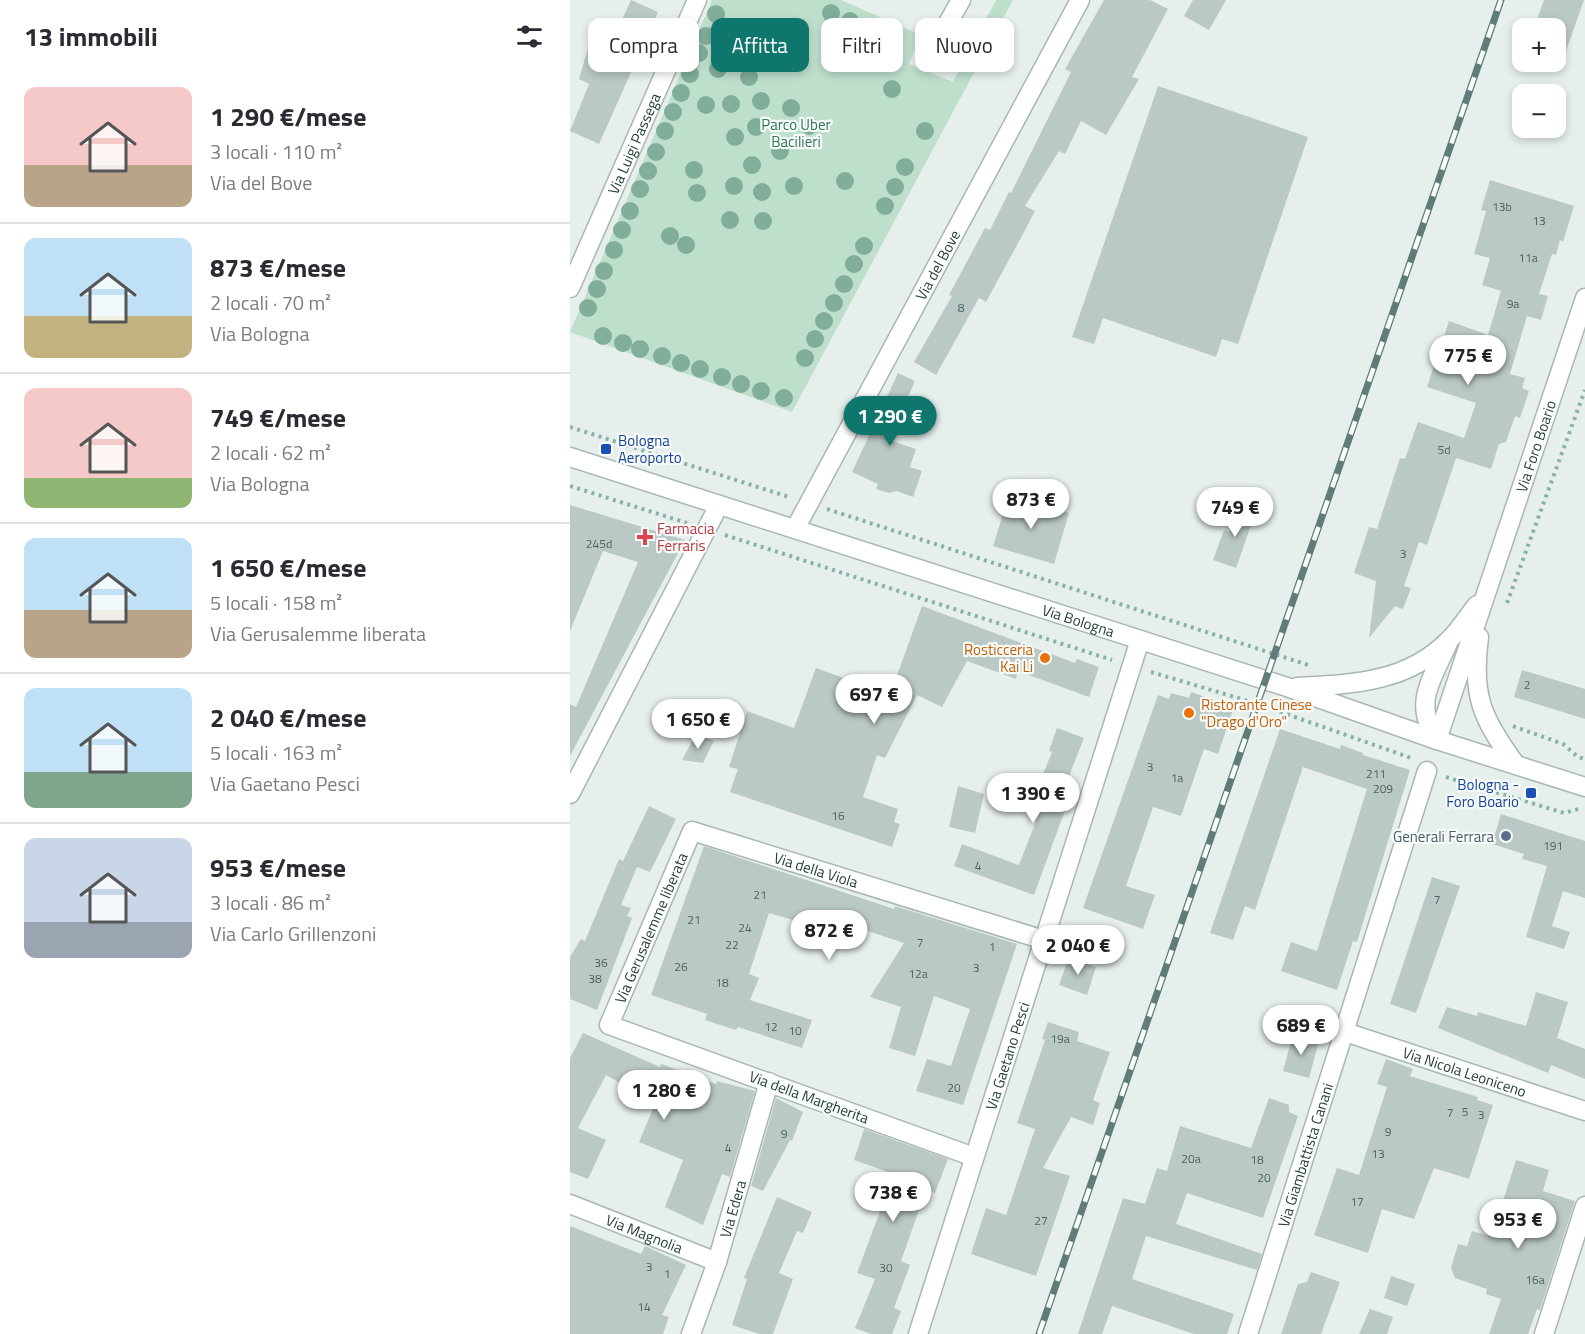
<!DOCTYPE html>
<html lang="it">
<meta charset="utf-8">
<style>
:root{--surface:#fff;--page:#f2f2f3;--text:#2b2b33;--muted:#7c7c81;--line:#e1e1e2;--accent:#0f766e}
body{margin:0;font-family:"Titillium Web",sans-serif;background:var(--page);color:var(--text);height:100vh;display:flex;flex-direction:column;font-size:22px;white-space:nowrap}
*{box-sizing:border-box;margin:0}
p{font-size:20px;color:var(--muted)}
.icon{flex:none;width:33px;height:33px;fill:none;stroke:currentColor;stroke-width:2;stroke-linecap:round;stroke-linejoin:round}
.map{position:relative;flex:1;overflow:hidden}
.sheet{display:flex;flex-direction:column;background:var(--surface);width:570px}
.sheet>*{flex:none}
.banner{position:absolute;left:18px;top:18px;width:570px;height:54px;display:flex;gap:12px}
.tools{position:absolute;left:942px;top:18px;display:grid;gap:12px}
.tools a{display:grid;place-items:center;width:54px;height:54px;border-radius:12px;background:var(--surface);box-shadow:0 3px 9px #0003;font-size:30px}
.price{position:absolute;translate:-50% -51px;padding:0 14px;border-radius:21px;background:#fff;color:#222;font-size:20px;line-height:39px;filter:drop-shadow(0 2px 3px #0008)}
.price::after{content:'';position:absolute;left:50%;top:36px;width:18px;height:14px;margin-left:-9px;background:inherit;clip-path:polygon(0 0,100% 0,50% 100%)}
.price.active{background:var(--accent);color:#fff}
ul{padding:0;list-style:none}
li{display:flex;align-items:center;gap:18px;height:150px;padding:0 24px}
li+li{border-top:2px solid var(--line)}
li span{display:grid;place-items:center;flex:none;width:168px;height:120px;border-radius:12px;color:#555}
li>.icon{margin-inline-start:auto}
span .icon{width:72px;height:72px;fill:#fffc;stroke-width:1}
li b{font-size:26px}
h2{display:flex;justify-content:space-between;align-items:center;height:72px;padding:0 24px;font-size:26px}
.pill{padding:0 21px;border-radius:12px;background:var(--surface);box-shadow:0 3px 9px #0003;font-size:21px;line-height:54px}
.pill.active{background:var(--accent);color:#fff}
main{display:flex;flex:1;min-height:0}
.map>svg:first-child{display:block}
.green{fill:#bfdfcd}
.building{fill:#bbc9c6}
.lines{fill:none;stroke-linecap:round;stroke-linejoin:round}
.minor-casing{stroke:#a8b7b4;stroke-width:21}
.tertiary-casing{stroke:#a8b7b4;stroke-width:21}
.path{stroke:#86b2ab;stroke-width:4;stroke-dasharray:3 4.5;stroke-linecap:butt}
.minor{stroke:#fff;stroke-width:18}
.tertiary{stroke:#fff;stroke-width:18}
.rail-casing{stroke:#5f7c79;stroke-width:7}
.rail{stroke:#f7fbf9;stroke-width:4.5;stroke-dasharray:14;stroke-linecap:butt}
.tree{fill:#81ae9a}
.transit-dot{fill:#1a4fb4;stroke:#f7fbf9;stroke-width:2}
.health-dot{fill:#e0444e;stroke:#f7fbf9;stroke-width:2}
.food-dot{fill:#e8710a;stroke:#f7fbf9;stroke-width:2}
.service-dot{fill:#5c6f8a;stroke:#f7fbf9;stroke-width:2}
.labels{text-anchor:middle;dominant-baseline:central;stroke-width:4.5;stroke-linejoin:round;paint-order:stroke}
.number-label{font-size:12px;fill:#4a6360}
.park-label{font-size:15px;fill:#2e7857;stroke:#f7fbf9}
.street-label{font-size:15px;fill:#24413e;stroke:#f7fbf9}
.transit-label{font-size:15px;fill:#164399;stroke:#f7fbf9;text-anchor:start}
.health-label{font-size:15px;fill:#be3a42;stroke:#f7fbf9;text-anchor:start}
.food-label{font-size:15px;fill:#c56008;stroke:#f7fbf9;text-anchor:end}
.service-label{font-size:15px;fill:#4e5e75;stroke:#f7fbf9;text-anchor:end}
</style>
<main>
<section class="sheet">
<h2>13 immobili<svg class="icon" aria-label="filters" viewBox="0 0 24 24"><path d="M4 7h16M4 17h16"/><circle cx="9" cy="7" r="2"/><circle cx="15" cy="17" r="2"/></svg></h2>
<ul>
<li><span style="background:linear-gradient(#f6c9c9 65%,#b9a48a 0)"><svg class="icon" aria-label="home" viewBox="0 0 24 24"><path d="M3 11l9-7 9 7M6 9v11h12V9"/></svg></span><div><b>1 290 €/mese</b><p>3 locali · 110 m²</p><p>Via del Bove</p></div></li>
<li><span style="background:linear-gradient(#bfe0f5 65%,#c2b280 0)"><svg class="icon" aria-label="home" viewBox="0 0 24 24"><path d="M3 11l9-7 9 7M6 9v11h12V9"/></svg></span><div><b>873 €/mese</b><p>2 locali · 70 m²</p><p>Via Bologna</p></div></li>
<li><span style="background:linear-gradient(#f6c9c9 75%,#8fb573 0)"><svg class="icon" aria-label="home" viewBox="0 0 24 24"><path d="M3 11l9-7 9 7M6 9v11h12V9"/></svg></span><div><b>749 €/mese</b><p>2 locali · 62 m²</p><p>Via Bologna</p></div></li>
<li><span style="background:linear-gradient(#bfe0f5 60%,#b9a48a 0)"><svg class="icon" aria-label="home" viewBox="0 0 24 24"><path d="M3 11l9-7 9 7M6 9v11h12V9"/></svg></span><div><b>1 650 €/mese</b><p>5 locali · 158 m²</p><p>Via Gerusalemme liberata</p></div></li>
<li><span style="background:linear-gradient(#bfe0f5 70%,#7fa58c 0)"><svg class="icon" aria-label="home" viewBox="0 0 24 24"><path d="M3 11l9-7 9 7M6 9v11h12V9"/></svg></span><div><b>2 040 €/mese</b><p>5 locali · 163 m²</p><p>Via Gaetano Pesci</p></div></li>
<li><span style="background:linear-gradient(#c9d6e8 70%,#9aa5b1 0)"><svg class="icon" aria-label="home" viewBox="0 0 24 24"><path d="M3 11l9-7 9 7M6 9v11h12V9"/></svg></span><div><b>953 €/mese</b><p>3 locali · 86 m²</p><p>Via Carlo Grillenzoni</p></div></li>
</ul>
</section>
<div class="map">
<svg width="1015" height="1334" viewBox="0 0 1015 1334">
<rect width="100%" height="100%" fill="#e6efec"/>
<path class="green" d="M142,0h129l80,35 -12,29 44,18 43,-82h17l-221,412 -222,-80z"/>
<path class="building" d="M61,0l27,12 -59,132 -29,-13 19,-47 -10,-5 10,-34 18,8z
M534,0h46l18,9 -36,68 7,2 -33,56 -25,-14 -16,33 -6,-3 -34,55 10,5 -12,23 -37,68 -7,-4 -43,77 -22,-13 38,-66 -3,-1 36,-67 5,2 19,-38 2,1 60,-121 -6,-3z
M623,0h33l-17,30 -25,-14z
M974,0h40l-24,68 -20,-6h16v-34h-22z
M588,86l150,51 -70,207 -16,-5 -6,18 -113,-39 -9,26 -22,-7z
M920,180l84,26 -11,36 -3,-2 -4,15 -4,-1 -13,40 9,2 -7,24 -14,-4 -17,58 15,4 -3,10 7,3 -9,27 -5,-2 -9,26 -7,2 -8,25 -35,-11 -29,87 -8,-3 -15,44 7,2 -8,21 -8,-3 -26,32 7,-57 -22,-8 15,-46 8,2 23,-71 5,1 13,-37 46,16 12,-35 -49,-16 22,-66 39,14 13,-44 -19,-6 8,-27 -16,-4 12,-43 -5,-1z
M328,373l17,8 -26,59 27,9 -6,18 12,4 -9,26 -16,-6 -8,2 -13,-4 2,-5 -26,-12z
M439,495l60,18 -15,51 -61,-18z
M0,505l115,35 -115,216v-52l6,3 62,-145 -35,-11 -33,80z
M668,505l18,6 -20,57 -23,-8 11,-30 5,2z
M352,606l153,57 2,-4 22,8 -10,30 -71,-26 -2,8 -49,-18 -25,46 -25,-12 -32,63 -8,-3 -14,42 35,12 -4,13 6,2 -8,23 -162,-55 8,-23 -9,-2 18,-56 47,17 22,-60 74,27z
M952,670l63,19v30l-71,-22z
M621,692l29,10 -1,3 14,5 -15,44 -14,-5 -23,67 -28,-9 -27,79 29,9 -12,34 -60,-21 75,-213 11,4 2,-6 18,5z
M487,728l27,10 -24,61 8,3 -34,93 -80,-29 8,-22 57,21 22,-57 -10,-4 21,-52 -3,-1z
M710,729l60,20 1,-4 22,8v2l47,15 -53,172 -4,-1 -16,49 -56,-19 10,-29 26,9 50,-162 -64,-22 -48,143 -10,-4 -12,34 -23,-7z
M126,734l18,7 -11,22 -21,-3z
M388,786l26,8 -9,39 -26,-6z
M79,806l27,13 -26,53 -13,-5 -16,38 10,3 -4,8 5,2 -35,92 -27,-11v-42l11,-18 4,2 34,-82 4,2z
M931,814l84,27v57l-22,-7 -11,35 18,6 -6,17 -38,-12 21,-71 -25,-7 2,-5 -32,-10z
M134,846l190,63 1,-3 122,38 -54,161 -47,-14 11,-32 24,7 19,-57 -36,-13 -19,60 -26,-8 12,-41 -31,-10 34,-54 -45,-15 -3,10 -87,-25 -20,61 10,4 -9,22 62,20 -10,28 -64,-21 -2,3 -31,-10 2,-6 -56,-19z
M862,877l28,9 -44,127 -26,-9z
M499,957l27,10 -9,28 -28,-10z
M966,992l32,10 -11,36 28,11v30l-34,-14 -3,8 -110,-45 9,-21 30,9 1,-4 48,14z
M478,1022l31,10 -2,9 33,11 -17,48 7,3 -7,22 -22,-8 -28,51 27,8 -34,100 -65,-22 15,-46 20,7 29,-86 -18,-6 28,-83 -3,-1z
M13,1033l77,34 1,-3 55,20 1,-3 38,10 -25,86 -8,-3 -19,51 -38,-18 18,-47 -44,-18 22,-52 -38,-14 -3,7 -14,-8 -28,53 28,12 -18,39 -18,-7v-114z
M723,1034l26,7 -10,37 -26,-7z
M816,1059l27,10 -3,7 68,21 -1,3 16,5 -24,74 -35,-11 -20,51 -32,-10 -14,44 -54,-18 23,-67 22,7 28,-88 -10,-3z
M206,1098l27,14 -11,29 -2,-1 -27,51 -12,-5z
M699,1098l20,7v7l9,4 -35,102 -76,-25 -11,31 86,30 -5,16 -111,-34 -14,43 102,35 -7,20h-33l-82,-28 -10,28h-24l45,-136 22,6 12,-36 10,3 13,-45 71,22z
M294,1129l84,30 -13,34 -9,-3 -25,71 9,4 -16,43 7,3 -9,23h-21l-16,-6 20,-49 -18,-6 37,-99 -40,-14z
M946,1160l33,10 -6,21 32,10 -35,109 -3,-1 -9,25h-39l12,-35 -15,-5 1,-5 -32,-11 -4,-10 7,-24 9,2 5,-15 16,5 2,-8 4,1z
M207,1197l35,15 -9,21 -6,-2 -18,42 14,6 -20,55h-14l-27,-9 15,-46 -3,-1z
M0,1226l71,28 4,-8 41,19 -24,50 7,2 -6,17h-93z
M741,1272l29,10 -19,52h-40l17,-50 9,-2z
M821,1276l24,8 -8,22 -23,-8z
M800,1309l23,8 -6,17h-28z"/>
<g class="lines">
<defs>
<g id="minor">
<path d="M361,53l30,-53"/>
<path id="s1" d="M0,288l127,-288"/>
<path id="s2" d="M225,529l285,-529"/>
<path d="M0,794l149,-289"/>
<path id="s3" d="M775,1032l240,79"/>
<path id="s4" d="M404,1157l-365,-132 83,-194 352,109"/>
<path id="s5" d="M0,1204l147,58"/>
<path id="s6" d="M121,1334l26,-72 52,-180"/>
<path id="s7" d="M348,1334l222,-694"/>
<path id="s8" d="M678,1334l179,-563"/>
<path d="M974,1334l41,-128"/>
</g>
<g id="tertiary">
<path id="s9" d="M0,457l717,230 150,53 148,47"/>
<path d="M909,637c-8,58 3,82 37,128"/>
<path d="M727,687c55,-3 109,-4 151,-46 11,-10 20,-25 29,-36"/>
<path id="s10" d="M867,740l148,-442"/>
<path d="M867,740c-25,-37 -5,-60 11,-97"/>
</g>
</defs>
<use href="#minor" class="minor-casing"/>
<use href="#tertiary" class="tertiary-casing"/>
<path class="path" d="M0,427l219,70
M0,486l117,37
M257,509l481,156
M155,535l387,125
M937,603l78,-213
M581,672l107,32 153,54
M943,726l50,18 15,13 7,2
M876,777l118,36 18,-5"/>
<use href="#minor" class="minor"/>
<use href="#tertiary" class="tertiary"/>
<defs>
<path id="rail" d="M469,1334l462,-1334"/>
</defs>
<use href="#rail" class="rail-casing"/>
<use href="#rail" class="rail"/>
</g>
<g class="tree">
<circle cx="261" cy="13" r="9"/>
<circle cx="146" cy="14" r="9"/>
<circle cx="280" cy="21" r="9"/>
<circle cx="298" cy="30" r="9"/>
<circle cx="136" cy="36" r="9"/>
<circle cx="129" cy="53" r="9"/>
<circle cx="148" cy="69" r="9"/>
<circle cx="120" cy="74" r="9"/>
<circle cx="179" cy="77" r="9"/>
<circle cx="322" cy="89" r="9"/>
<circle cx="111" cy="93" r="9"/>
<circle cx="191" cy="101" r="9"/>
<circle cx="161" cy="104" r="9"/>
<circle cx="136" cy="105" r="9"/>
<circle cx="221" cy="108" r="9"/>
<circle cx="103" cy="112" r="9"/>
<circle cx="239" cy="126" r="9"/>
<circle cx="186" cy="127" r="9"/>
<circle cx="95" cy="131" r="9"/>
<circle cx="355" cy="131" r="9"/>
<circle cx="165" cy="137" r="9"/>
<circle cx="210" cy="151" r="9"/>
<circle cx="86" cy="152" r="9"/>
<circle cx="182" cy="165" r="9"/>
<circle cx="335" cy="167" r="9"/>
<circle cx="124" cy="170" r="9"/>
<circle cx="78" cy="171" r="9"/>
<circle cx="275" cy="181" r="9"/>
<circle cx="164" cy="186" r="9"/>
<circle cx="224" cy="186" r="9"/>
<circle cx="325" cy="187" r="9"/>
<circle cx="70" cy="189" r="9"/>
<circle cx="192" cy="192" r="9"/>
<circle cx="127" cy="193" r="9"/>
<circle cx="315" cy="206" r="9"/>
<circle cx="60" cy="211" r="9"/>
<circle cx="160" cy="220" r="9"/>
<circle cx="193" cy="221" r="9"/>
<circle cx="52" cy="230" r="9"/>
<circle cx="100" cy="236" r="9"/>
<circle cx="116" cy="245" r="9"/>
<circle cx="294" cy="246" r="9"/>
<circle cx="44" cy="250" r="9"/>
<circle cx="284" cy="264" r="9"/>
<circle cx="34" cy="271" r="9"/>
<circle cx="274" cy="284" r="9"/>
<circle cx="27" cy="289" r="9"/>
<circle cx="264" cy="303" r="9"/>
<circle cx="18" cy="308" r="9"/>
<circle cx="254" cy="321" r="9"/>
<circle cx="33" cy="336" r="9"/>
<circle cx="245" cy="339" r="9"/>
<circle cx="53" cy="343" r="9"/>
<circle cx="70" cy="349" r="9"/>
<circle cx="92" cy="356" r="9"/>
<circle cx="235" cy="358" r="9"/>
<circle cx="111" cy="363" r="9"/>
<circle cx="130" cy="369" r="9"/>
<circle cx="152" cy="377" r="9"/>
<circle cx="171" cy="384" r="9"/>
<circle cx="191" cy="391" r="9"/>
<circle cx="214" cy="398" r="9"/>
</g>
<g class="transit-dot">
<rect x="30" y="443" width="12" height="12" rx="3"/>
<rect x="955" y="787" width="12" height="12" rx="3"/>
</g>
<path class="health-dot" d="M72 528h6v6h6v6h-6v6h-6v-6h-6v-6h6z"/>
<g class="food-dot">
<circle cx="475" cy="658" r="6"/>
<circle cx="619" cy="713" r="6"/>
</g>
<circle class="service-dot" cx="936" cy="836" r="6"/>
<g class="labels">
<g class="number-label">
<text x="932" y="206">13b</text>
<text x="969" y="220">13</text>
<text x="958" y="257">11a</text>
<text x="943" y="303">9a</text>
<text x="391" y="307">8</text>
<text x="874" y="449">5d</text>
<text x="29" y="543">245d</text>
<text x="833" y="553">3</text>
<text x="957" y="684">2</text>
<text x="580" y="766">3</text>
<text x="806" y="773">211</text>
<text x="607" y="777">1a</text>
<text x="813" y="788">209</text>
<text x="268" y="815">16</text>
<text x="983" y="845">191</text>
<text x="408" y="865">4</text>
<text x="190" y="894">21</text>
<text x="867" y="899">7</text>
<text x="124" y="919">21</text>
<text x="175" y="927">24</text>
<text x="350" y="942">7</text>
<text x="162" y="944">22</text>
<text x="422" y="946">1</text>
<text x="31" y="962">36</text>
<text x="111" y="966">26</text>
<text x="406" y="967">3</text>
<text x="348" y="973">12a</text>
<text x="25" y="978">38</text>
<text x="152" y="982">18</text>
<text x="201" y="1026">12</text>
<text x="225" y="1030">10</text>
<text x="490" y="1038">19a</text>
<text x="384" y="1087">20</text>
<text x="895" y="1111">5</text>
<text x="880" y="1112">7</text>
<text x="911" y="1114">3</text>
<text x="818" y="1131">9</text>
<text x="214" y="1133">9</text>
<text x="158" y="1147">4</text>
<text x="808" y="1153">13</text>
<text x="621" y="1158">20a</text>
<text x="687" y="1159">18</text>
<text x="694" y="1177">20</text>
<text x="787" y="1201">17</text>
<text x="471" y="1220">27</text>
<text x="79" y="1266">3</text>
<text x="316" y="1267">30</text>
<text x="97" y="1273">1</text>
<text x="965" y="1279">16a</text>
<text x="74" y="1306">14</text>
</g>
<g class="park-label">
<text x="226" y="124">Parco Uber<tspan x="226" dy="17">Bacilieri</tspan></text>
</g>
<g class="street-label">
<text stroke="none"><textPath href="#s1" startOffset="158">Via Luigi Passega</textPath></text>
<text stroke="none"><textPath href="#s2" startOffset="300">Via del Bove</textPath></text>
<text stroke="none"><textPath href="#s10" startOffset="310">Via Foro Boario</textPath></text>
<text stroke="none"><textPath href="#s9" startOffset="534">Via Bologna</textPath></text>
<text stroke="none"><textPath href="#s4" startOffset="729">Via della Viola</textPath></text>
<text stroke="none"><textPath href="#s4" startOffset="494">Via Gerusalemme liberata</textPath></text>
<text stroke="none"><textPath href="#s7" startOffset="292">Via Gaetano Pesci</textPath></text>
<text stroke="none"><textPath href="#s3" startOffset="126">Via Nicola Leoniceno</textPath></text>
<text transform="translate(239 1097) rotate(20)">Via della Margherita</text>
<text stroke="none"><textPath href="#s8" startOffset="188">Via Giambattista Canani</textPath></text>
<text stroke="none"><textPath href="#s6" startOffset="132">Via Edera</textPath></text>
<text stroke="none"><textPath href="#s5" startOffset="80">Via Magnolia</textPath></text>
</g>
<g class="transit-label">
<text x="48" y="440">Bologna<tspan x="48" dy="17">Aeroporto</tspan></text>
<text x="949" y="784" text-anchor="end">Bologna -<tspan x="949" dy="17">Foro Boario</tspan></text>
</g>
<g class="health-label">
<text x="87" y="528">Farmacia<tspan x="87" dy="17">Ferraris</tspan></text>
</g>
<g class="food-label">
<text x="463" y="649">Rosticceria<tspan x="463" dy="17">Kai Li</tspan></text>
<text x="631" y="704" text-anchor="start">Ristorante Cinese<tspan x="631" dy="17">"Drago d'Oro"</tspan></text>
</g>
<g class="service-label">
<text x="924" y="836">Generali Ferrara</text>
</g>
</g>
</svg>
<div class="tools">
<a>+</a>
<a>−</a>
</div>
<b class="price" style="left:898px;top:386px">775 €</b>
<b class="price active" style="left:320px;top:447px">1 290 €</b>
<b class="price" style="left:461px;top:530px">873 €</b>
<b class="price" style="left:665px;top:538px">749 €</b>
<b class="price" style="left:304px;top:725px">697 €</b>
<b class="price" style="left:128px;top:750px">1 650 €</b>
<b class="price" style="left:463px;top:824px">1 390 €</b>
<b class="price" style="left:259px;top:961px">872 €</b>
<b class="price" style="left:508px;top:976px">2 040 €</b>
<b class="price" style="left:731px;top:1056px">689 €</b>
<b class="price" style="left:94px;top:1121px">1 280 €</b>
<b class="price" style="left:323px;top:1223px">738 €</b>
<b class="price" style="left:948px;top:1250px">953 €</b>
<div class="banner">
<a class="pill">Compra</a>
<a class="pill active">Affitta</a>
<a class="pill">Filtri</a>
<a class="pill">Nuovo</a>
</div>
</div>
</main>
